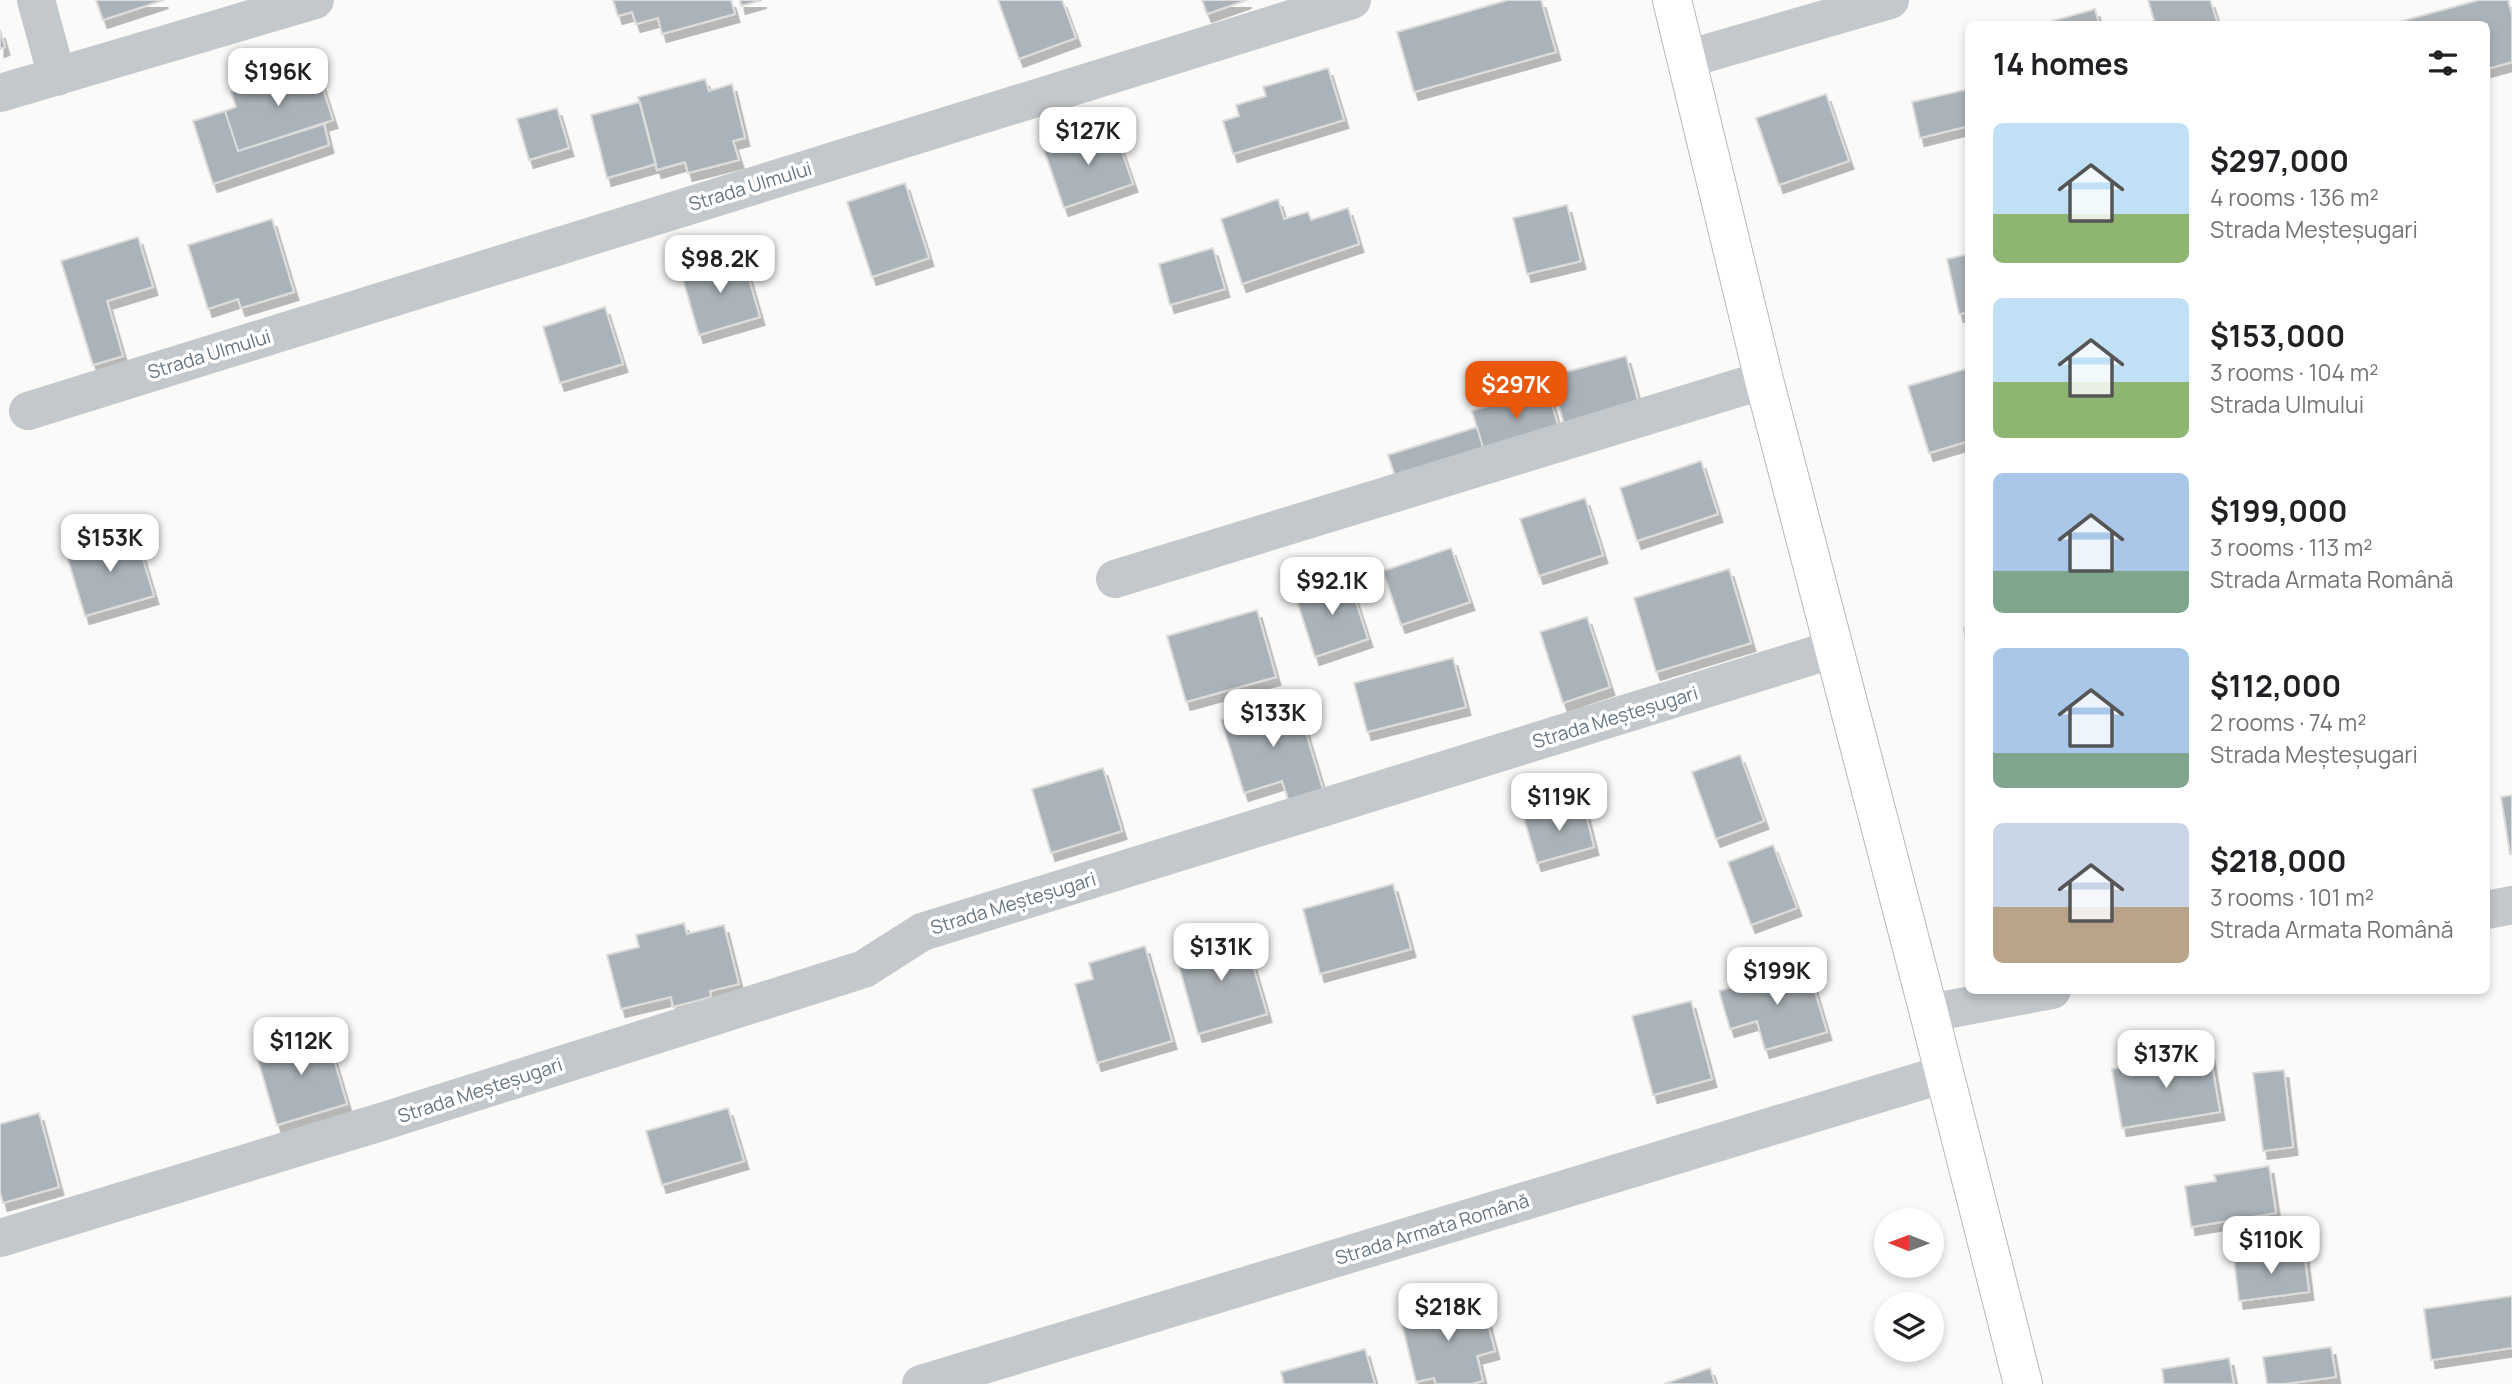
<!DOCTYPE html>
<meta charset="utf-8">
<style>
:root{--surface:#fff;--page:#f2f2f2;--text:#202124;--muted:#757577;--accent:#ea580c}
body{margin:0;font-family:Manrope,sans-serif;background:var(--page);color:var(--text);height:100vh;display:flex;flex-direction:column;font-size:26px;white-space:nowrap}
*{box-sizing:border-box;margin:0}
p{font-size:23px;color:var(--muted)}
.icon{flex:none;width:38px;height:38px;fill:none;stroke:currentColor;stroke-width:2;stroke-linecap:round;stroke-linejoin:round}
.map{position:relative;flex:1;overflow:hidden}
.side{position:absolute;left:1965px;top:21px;width:525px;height:973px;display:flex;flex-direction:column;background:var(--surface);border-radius:10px;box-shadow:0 4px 10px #0003}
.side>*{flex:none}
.needle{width:46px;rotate:271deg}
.buttons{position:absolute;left:1874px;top:1208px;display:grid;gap:14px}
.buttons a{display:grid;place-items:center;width:70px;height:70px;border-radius:50%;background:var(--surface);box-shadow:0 4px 10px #0003;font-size:35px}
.price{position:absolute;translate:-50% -60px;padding:0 16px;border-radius:14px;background:#fff;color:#222;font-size:23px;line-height:46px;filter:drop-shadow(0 2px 4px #0008)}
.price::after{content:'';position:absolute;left:50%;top:42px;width:21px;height:16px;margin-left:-10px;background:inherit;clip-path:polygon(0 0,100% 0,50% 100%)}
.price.selected{background:var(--accent);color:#fff}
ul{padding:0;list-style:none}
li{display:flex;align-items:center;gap:21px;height:175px;padding:0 28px}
li span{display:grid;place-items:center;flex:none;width:196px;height:140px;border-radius:10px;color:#555}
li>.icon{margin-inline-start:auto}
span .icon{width:84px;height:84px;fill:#fffc;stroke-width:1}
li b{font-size:30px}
h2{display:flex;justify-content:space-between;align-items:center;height:84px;padding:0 28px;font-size:30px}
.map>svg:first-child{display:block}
.building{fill:#aab3b9;stroke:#dcdcda;stroke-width:2;filter:url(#shadow)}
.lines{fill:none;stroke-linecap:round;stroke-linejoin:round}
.major-casing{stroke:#b5babe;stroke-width:40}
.minor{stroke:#c3c8cc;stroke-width:38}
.major{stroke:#fff;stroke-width:38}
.labels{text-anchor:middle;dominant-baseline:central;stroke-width:7;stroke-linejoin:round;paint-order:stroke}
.street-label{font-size:19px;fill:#657683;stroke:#fff}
</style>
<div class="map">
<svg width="2512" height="1384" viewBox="0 0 2512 1384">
<defs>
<filter id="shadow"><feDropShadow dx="4.5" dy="8" stdDeviation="0" flood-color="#0004"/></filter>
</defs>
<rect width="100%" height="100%" fill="#fafaf8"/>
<path class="building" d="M96,0h68l-61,20z
M613,0h118l4,14 -73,20 -4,-16 -22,6 -4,-12 -14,4z
M740,0h22l-21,6z
M998,0h64l14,38 -57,21z
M1202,0h45l-40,14z
M1508,0h33l15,52 -142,40 -17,-60z
M2148,0h62l8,24h-63z
M2479,0h29l4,15v47l-25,7v-45h-96z
M2095,9l4,15h-50v-2z
M0,30l5,17 -5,2z
M315,64l18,56 -95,31 -13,-40 11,-4 -5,-15z
M1328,68l16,52 -111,34 -10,-33 16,-5 -3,-11 30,-9 -3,-9z
M705,79l4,12 23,-7 13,54 -12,3 6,19 -51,13 -3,-11 -28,8 -19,-73z
M1969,89v37l-49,12 -8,-36z
M1826,94l23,67 -70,24 -23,-67z
M640,102l16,62 -49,14 -16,-63z
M557,108l12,40 -40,12 -12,-41z
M225,111l13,40 86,-27 5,21 -116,39 -20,-63z
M1113,126l20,58 -69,24 -20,-58z
M905,183l24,75 -57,19 -25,-75z
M1278,199l6,20 24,-7 3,8 37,-12 11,36 -117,40 -21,-65z
M1567,205l14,56 -54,13 -14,-56z
M272,219l22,73 -53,16 -3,-9 -30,10 -20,-64z
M138,237l15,50 -46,14 16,55 -30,9 -32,-104z
M1213,248l12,41 -55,16 -11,-41z
M1969,254v58l-10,2 -12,-55z
M742,255l18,62 -61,18 -18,-62z
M605,307l18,57 -63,19 -17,-56z
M1626,356l14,52 -75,20 -14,-52z
M1969,368v73l-40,12 -21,-67z
M1547,388l13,44 -75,22 -13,-43z
M1477,427l8,27 -88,28 -9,-27z
M1701,461l17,53 -81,27 -17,-53z
M1585,498l18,57 -64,21 -19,-57z
M135,533l19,63 -69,20 -19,-63z
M1451,548l19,54 -69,23 -18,-54z
M1729,569l22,74 -95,29 -22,-74z
M1347,575l21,64 -53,18 -18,-56 14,-5 -3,-8z
M1257,610l19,67 -90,25 -19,-66z
M1587,617l23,70 -47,16 -23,-71z
M1969,627v25l-5,-24z
M1453,658l13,49 -99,25 -13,-49z
M1295,696l28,94 -34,12 -7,-21 -38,12 -23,-73z
M1740,755l24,66 -48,18 -24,-67z
M1103,768l19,63 -71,22 -19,-64z
M2512,795v59h-2l-9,-57z
M1583,803l11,44 -57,16 -13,-44z
M1773,845l24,63 -46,17 -23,-63z
M1393,884l18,65 -91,25 -17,-65z
M684,923l3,11 37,-9 15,59 -29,7 1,6 -38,10 -2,-10 -50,12 -14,-54 32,-8 -3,-12z
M1243,932l24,82 -69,20 -23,-82z
M1145,946l27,95 -75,22 -22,-79 18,-5 -4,-16z
M1807,965l20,67 -62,18 -8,-29 -27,8 -11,-38z
M1691,1001l21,78 -59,16 -21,-79z
M325,1030l22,74 -70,21 -22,-75z
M2210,1053l10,59 -98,16 -10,-59z
M2284,1070l9,77 -30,4 -10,-78z
M728,1108l16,53 -82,24 -16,-54z
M39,1113l20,74 -56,16 -3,-11v-68z
M2269,1166l7,47 -85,14 -6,-41 31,-5 -2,-6z
M2304,1252l5,40 -70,9 -5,-41z
M2512,1296v52l-81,12 -7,-51z
M1465,1300l3,10 15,-4 12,45 -18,5 6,25 -12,3h-35l-2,-6 -18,4 -16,-66z
M2331,1347l5,30 -52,7h-17l-4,-27z
M1365,1349l10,35h-91l-3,-12z
M2229,1358l5,26h-70l-2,-15z
M1710,1368l5,16h-51z"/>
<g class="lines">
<defs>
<path id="major" d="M1672,0l92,380 165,633 94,371"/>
</defs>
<use href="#major" class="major-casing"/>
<path class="minor" d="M36,0l21,77
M1687,59l203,-59
M0,93l315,-93
M28,411l1324,-411
M1115,579l649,-199
M2487,910l25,-5
M1929,1013l123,-23
M0,1238l381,-116 483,-153 58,-37 912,-283
M921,1384l1023,-310"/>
<use href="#major" class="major"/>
</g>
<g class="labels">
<g class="street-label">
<text transform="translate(750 186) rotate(-17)">Strada Ulmului</text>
<text transform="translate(209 354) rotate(-17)">Strada Ulmului</text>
<text transform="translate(1615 717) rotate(-17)">Strada Meșteșugari</text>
<text transform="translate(1013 903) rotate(-17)">Strada Meșteșugari</text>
<text transform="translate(480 1090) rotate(-18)">Strada Meșteșugari</text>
<text transform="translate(1432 1229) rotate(-17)">Strada Armata Română</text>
</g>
</g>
</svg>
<div class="buttons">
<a><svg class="needle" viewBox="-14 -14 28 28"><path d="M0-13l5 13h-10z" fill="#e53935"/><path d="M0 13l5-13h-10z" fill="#757577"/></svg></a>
<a><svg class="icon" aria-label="layers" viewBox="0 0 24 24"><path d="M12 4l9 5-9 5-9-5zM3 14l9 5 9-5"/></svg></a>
</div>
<b class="price" style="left:278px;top:108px">$196K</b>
<b class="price" style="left:1088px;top:167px">$127K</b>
<b class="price" style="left:720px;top:295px">$98.2K</b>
<b class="price selected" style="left:1516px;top:421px">$297K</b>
<b class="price" style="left:110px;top:574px">$153K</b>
<b class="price" style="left:1332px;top:617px">$92.1K</b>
<b class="price" style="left:1273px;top:749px">$133K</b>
<b class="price" style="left:1559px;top:833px">$119K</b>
<b class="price" style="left:1221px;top:983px">$131K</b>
<b class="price" style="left:1777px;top:1007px">$199K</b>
<b class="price" style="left:301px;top:1077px">$112K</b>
<b class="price" style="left:2166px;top:1090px">$137K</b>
<b class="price" style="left:2271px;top:1276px">$110K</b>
<b class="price" style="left:1448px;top:1343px">$218K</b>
<section class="side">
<h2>14 homes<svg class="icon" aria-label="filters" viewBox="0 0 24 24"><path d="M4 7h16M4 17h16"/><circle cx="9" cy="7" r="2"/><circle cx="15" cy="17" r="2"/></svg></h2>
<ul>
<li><span style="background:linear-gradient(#bfe0f5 65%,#8fb573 0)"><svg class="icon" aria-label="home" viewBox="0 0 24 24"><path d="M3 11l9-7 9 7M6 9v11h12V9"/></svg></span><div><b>$297,000</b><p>4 rooms · 136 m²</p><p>Strada Meșteșugari</p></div></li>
<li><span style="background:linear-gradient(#bfe0f5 60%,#8fb573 0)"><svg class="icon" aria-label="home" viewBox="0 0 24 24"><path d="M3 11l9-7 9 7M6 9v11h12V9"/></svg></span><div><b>$153,000</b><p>3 rooms · 104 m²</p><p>Strada Ulmului</p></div></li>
<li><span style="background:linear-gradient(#a9c7e8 70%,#7fa58c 0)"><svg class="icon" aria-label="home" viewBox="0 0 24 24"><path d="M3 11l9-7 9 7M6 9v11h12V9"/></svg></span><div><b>$199,000</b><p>3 rooms · 113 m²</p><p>Strada Armata Română</p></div></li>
<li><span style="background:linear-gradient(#a9c7e8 75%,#7fa58c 0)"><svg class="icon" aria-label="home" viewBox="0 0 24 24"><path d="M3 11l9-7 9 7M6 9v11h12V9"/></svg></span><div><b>$112,000</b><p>2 rooms · 74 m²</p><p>Strada Meșteșugari</p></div></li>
<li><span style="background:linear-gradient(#c9d6e8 60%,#b9a48a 0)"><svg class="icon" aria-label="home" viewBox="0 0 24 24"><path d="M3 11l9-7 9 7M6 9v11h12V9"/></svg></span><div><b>$218,000</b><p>3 rooms · 101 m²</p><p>Strada Armata Română</p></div></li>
</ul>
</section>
</div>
